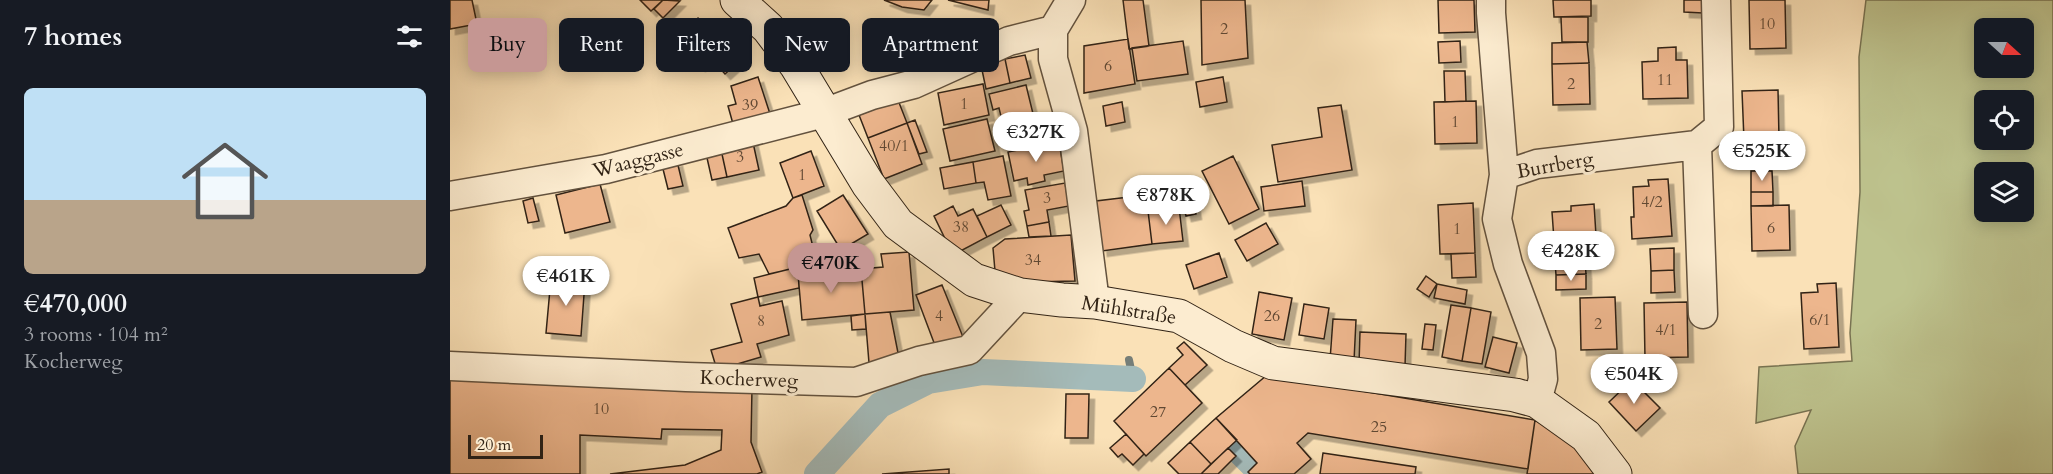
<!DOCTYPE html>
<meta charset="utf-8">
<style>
:root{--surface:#171b24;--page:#20242c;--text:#f1f3f6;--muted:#9ea1a6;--line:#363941;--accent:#c59692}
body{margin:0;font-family:Cardo,serif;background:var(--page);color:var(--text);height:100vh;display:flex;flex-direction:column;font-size:22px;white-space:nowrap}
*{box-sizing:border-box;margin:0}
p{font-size:20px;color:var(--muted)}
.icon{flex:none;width:33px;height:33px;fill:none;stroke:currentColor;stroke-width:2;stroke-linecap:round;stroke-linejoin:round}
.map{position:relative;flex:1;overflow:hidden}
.sheet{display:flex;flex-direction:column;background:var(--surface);width:450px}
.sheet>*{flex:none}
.guide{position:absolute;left:18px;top:18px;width:570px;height:54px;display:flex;gap:12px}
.needle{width:39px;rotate:111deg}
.fabs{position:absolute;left:1524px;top:18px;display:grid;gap:12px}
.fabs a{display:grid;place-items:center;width:60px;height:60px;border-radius:9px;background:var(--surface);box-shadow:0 3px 15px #0003;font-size:30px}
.scale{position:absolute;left:18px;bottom:15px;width:75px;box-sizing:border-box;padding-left:6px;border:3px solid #312315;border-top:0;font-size:16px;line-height:21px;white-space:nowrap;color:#312315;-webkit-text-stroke:4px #fcecd0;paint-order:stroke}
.price{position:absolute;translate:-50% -51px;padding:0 14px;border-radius:21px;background:#fff;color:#222;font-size:20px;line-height:39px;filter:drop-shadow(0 2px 3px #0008)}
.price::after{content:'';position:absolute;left:50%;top:36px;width:18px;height:14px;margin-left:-9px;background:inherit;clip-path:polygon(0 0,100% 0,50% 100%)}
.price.selected{background:var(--accent);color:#111}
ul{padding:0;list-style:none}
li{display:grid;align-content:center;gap:12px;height:318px;padding:0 24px}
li+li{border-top:2px solid var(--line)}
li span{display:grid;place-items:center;height:186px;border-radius:9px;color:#555}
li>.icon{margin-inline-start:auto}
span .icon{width:108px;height:108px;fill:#fffc;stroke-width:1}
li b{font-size:26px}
h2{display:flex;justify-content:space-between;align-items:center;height:72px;padding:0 24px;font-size:26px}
.pill{padding:0 21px;border-radius:9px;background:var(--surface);box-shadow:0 3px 15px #0003;font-size:21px;line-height:54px}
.pill.selected{background:var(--accent);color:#111}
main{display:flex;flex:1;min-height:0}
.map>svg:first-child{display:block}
.green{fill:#bec38e;stroke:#787352;stroke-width:1.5;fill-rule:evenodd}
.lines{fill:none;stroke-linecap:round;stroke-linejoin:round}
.stream{stroke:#767e78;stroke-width:8}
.canal{stroke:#a4bbba;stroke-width:26}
.building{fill:#edb68d;stroke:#312315;stroke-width:1.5;filter:url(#shadow)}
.street-casing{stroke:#63523e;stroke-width:31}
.secondary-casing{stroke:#312315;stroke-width:35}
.street{stroke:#fcecd0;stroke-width:28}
.secondary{stroke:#fcecd0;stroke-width:33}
.labels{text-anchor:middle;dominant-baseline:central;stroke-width:6;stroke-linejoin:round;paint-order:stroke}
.number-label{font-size:16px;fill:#604833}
.street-label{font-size:20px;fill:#312315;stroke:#fcecd0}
</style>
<main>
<section class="sheet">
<h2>7 homes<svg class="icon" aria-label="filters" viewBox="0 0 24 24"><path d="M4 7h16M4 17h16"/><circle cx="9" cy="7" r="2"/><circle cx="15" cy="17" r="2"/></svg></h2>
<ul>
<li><span style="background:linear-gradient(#bfe0f5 60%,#b9a48a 0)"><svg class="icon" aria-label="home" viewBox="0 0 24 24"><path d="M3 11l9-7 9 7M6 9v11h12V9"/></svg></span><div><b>€470,000</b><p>3 rooms · 104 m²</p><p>Kocherweg</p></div></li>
</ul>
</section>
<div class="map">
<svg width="1603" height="474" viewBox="0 0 1603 474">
<defs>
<filter id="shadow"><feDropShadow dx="5.5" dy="5.5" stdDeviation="0" flood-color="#0004"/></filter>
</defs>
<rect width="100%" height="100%" fill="#fae1b7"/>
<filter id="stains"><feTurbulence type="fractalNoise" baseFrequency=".00333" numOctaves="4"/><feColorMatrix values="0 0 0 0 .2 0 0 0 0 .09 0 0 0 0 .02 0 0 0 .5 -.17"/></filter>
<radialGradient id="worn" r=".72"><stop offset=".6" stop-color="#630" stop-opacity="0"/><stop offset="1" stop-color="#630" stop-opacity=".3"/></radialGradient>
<path class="green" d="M1416,0h187v474h-255l-3,-28 16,-36 -55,13 3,-56 93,-6 -2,-28 10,-141 -1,-135zM1574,28v40h-40v-40zM1574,100v40h-40v-40zM1574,172v40h-40v-40z"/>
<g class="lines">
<path class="stream" d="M679,360l4,19"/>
<path class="canal" d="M787,449l15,15
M367,474l63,-69 48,-24 55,-9 150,7"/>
</g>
<path class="building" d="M0,0h22l5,24 -27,5z
M190,0h23l-12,11z
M213,0l17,1 -17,17 -9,-9z
M434,0h48l-8,10 -22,-3z
M498,0h41l-1,10z
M673,0h20l6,46 -20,3z
M751,0h44l3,58 -46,7z
M988,0h36l1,32 -36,1z
M1103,0h38v16l-37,1z
M1234,0h19v13l-19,-1z
M1299,0h36l1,48 -36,1z
M1111,17h27v25h-26z
M248,18l25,28 -23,20 -25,-28z
M515,22l6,12 -20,9 -5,-12z
M280,39l15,17 -20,18 -15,-17z
M678,39l7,45 -51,9v-47z
M733,41l5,33 -51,7 -5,-33z
M1010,41l1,21 -22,1 -1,-21z
M1137,42l2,21 -37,1v-21z
M1226,47v13h11l1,38 -45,1 -1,-37 16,-1v-13z
M575,55l6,23 -21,5 -5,-24z
M555,59l5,24 -24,6 -5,-24z
M1139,63l1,41 -37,1 -1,-41z
M994,71h21l1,30 -21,1z
M308,77l14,43 -37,11 -7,-25 8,-2 -5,-18z
M773,77l4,25 -27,5 -4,-25z
M533,84l6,31 -45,10 -6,-32z
M576,85l10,41 -31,7 -6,-25 -6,2 -4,-16z
M1328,90l1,49 -35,1 -2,-49z
M448,100l9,23 -39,15 -9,-23z
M1026,101l1,42 -42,1 -1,-42z
M672,102l3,20 -19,4 -3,-20z
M891,105l11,65 -74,12 -6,-37 50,-8 -4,-29z
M537,119l8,32 -45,10 -7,-32z
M465,120l12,32 -8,2 -12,-31z
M457,123l15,41 -38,15 -16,-41z
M302,138l7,32 -32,7 -7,-32z
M609,142l5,29 -20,4 1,6 -17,4 -1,-7 -13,3 -6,-29z
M270,145l7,32 -15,3 -7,-31z
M361,151l13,35 -31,12 -13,-35z
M553,156l8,40 -23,4 -4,-18 -8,1 -3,-21z
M783,156l26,53 -30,15 -27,-53z
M227,161l6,25 -15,3 -6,-24z
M523,162l3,21 -32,6 -4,-21z
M1301,171h21l1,21h-22z
M1218,179l4,57 -40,3 -1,-22h3l-1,-30 16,-1 -1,-6z
M852,181l3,25 -41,5 -3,-24z
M615,183l4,23 -22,4 2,12 -22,4 -3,-15 5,-1 -4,-20z
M150,184l10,38 -45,11 -9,-38z
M1301,192h22v14h-22z
M352,195l11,35 -3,5 7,28 -48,11 -10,-20 -20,4 -11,-30 58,-22 7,-8z
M393,195l25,39 -27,16 -24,-39z
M687,196l2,16 9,-1 4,33 -50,7 -6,-50z
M743,197l3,17 -10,2 -4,-17z
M83,198l6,23 -11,2 -5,-22z
M1023,203l2,50 -35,1 -2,-49z
M1144,204l3,47 -42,3 -3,-42 19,-1v-5z
M551,205l10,20 -24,12 -10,-21z
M1339,205l1,45 -38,1 -1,-45z
M503,206l5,10 15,-7 14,28 -34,18 -19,-39z
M729,207l4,34 -31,3 -4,-33z
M599,222l2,14 -22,1 -2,-11z
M816,223l12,21 -31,17 -12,-21z
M621,235l4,46 -45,1 -35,-11 -2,-23 12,-9z
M1224,248v22l-23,1 -1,-22z
M459,252l5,58 -49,4 -4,-45 22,-2 -2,-13z
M769,253l8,24 -33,12 -8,-24z
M1025,253l1,24 -24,1 -1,-24z
M1135,261l1,13 -30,1 -1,-13z
M348,267l1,21 -41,9 -4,-19z
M411,269l4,45 -63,6 -4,-46z
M1224,270l1,22 -24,1v-22z
M1136,274v15l-30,1v-15z
M976,276l11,8 -8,13 -12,-8z
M101,278l34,3 -4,55 -35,-3z
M1386,283l3,64 -35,2 -3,-56 17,-1 -1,-8z
M987,284l30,6 -2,14 -31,-6z
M492,285l21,52 -27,11 -20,-53z
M809,292l33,6 -8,42 -32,-6z
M308,297l2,9 22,-5 7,34 -32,9 4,13 -44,13 -6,-20 31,-8 -11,-38z
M1165,297l2,52 -36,1 -1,-52z
M1237,302l1,55 -43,1 -1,-55z
M854,304l25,4 -5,31 -25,-4z
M1001,305l20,3 -9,53 -20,-4z
M1021,308l20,4 -9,52 -20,-3z
M440,312l9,46 -30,5 -4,-49z
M415,314l1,15 -14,1 -1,-14z
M883,319l23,1 -2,41 -24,-1z
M975,324l11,1 -3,25 -11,-1z
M910,332l46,2 -1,32 -46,-2z
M1043,337l24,6 -8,30 -24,-6z
M734,342l23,23 -22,20 -16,-17 14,-13 -6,-7z
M719,368l33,35 -56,53 -32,-35z
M817,375l268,45 -7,49 -220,-36 -11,10 14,16 -17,15h-44l-2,-2 9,-9 -41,-45z
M0,378l302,10 -1,54 11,30 -5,2h-147l75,-9 36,-15 1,-20 -60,-1 -1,10 -81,-4v39h-130z
M1182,380l28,28 -24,23 -27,-29z
M616,394h23l-1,44h-23z
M766,418l21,22 -26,24 -21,-22z
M1085,420l45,28 22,26h-75z
M676,434l18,20 -11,11 -11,-11 -4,3 -8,-9z
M740,442l21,22 -10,10h-22l-11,-11z
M778,448l8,8 -18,18h-17z
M873,453l93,14 -1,7h-95z
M499,469v5h-67z"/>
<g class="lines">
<defs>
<path id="street" d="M621,0l-18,30v29l20,72 22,171
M1041,0v13l13,162
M1247,145l6,169
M0,196l156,-27 218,-56 48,-18 42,-11 95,-43 44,-11
M0,366l236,11 170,5 63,-21 50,-11 51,-55
M1087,401l6,-22 -2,-26 -33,-89 -11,-45 7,-44 33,-11 160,-19 22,-18 -3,-127"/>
<path id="secondary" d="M287,0l31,28 28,37 72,119 30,40 76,56 46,15 42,5 33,2 84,14 54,30 40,17 242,32 22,6 49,35 29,38"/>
</defs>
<use href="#street" class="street-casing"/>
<use href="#secondary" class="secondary-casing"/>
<use href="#street" class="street"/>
<use href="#secondary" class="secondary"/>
</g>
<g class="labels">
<g class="number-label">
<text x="1317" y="24">10</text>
<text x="774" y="29">2</text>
<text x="658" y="66">6</text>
<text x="1215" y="80">11</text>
<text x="1121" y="84">2</text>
<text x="514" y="104">1</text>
<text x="300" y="105">39</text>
<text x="1005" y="122">1</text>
<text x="444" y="146">40/1</text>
<text x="290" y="157">3</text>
<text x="352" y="175">1</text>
<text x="597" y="198">3</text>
<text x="1202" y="202">4/2</text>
<text x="511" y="227">38</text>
<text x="1321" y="228">6</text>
<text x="1007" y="229">1</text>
<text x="583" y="260">34</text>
<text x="489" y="316">4</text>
<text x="822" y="316">26</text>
<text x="1370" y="320">6/1</text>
<text x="311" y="321">8</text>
<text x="1148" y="324">2</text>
<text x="1216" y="330">4/1</text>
<text x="151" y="409">10</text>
<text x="708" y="412">27</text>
<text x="929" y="427">25</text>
</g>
<g class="street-label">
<text transform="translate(188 160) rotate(-14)">Waaggasse</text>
<text transform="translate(1105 165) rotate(-10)">Burrberg</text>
<text transform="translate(679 310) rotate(9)">Mühlstraße</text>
<text transform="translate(299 379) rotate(2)">Kocherweg</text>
</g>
</g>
<rect width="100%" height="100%" filter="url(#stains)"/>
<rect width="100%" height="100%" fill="url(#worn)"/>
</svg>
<div class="fabs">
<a><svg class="needle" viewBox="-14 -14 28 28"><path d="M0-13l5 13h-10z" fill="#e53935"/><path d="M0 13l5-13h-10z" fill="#9ea1a6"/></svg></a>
<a><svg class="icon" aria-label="locate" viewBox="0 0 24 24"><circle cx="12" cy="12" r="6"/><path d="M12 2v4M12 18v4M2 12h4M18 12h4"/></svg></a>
<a><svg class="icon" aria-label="layers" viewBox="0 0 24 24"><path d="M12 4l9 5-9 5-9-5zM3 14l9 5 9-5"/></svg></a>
</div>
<div class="scale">20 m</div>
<b class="price" style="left:586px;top:163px">€327K</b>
<b class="price" style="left:1312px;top:182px">€525K</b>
<b class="price" style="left:716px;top:226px">€878K</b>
<b class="price" style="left:1121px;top:282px">€428K</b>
<b class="price selected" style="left:381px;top:294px">€470K</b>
<b class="price" style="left:116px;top:307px">€461K</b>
<b class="price" style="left:1184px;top:405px">€504K</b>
<div class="guide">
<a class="pill selected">Buy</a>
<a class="pill">Rent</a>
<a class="pill">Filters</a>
<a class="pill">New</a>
<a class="pill">Apartment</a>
</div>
</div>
</main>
